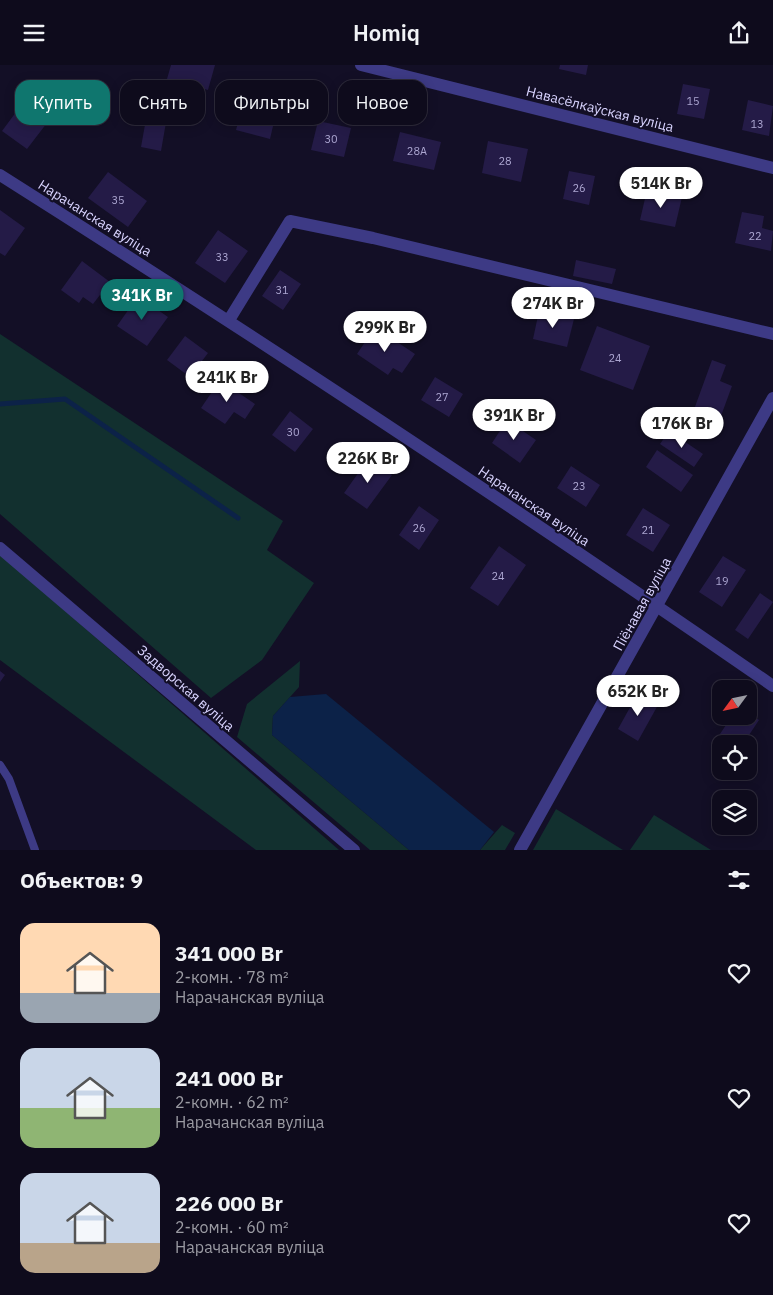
<!DOCTYPE html>
<html lang="ru">
<meta charset="utf-8">
<style>
:root{--surface:#0e0b1c;--page:#1c1929;--text:#f1f3f6;--muted:#9b9ba3;--line:#2e2b3b;--accent:#0f766e}
body{margin:0;font-family:"IBM Plex Sans",sans-serif;background:var(--page);color:var(--text);height:100vh;display:flex;flex-direction:column;font-size:19px;white-space:nowrap}
*{box-sizing:border-box;margin:0}
p{font-size:16px;color:var(--muted)}
.icon{flex:none;width:28px;height:28px;fill:none;stroke:currentColor;stroke-width:2;stroke-linecap:round;stroke-linejoin:round}
.map{position:relative;height:785px;overflow:hidden}
.panel{display:flex;flex-direction:column;background:var(--surface);flex:1}
.panel>*{flex:none}
.banner{position:absolute;left:15px;top:15px;width:500px;height:45px;display:flex;gap:10px}
.needle{width:32px;rotate:237deg}
.buttons{position:absolute;left:712px;top:615px;display:grid;gap:10px}
.buttons a{display:grid;place-items:center;width:45px;height:45px;border-radius:10px;background:var(--surface);box-shadow:0 2px 12px #0003,0 0 0 1px var(--line);font-size:25px}
.price{position:absolute;translate:-50% -42px;padding:0 11px;border-radius:18px;background:#fff;color:#222;font-size:16px;line-height:32px;filter:drop-shadow(0 1px 2px #0008)}
.price::after{content:'';position:absolute;left:50%;top:30px;width:15px;height:11px;margin-left:-8px;background:inherit;clip-path:polygon(0 0,100% 0,50% 100%)}
.price.active{background:var(--accent);color:#fff}
ul{padding:0;list-style:none}
li{display:flex;align-items:center;gap:15px;height:125px;padding:0 20px}
li span{display:grid;place-items:center;flex:none;width:140px;height:100px;border-radius:15px;color:#555}
li>.icon{margin-inline-start:auto}
span .icon{width:60px;height:60px;fill:#fffc;stroke-width:1}
li b{font-size:21px}
h2{display:flex;justify-content:space-between;align-items:center;height:60px;padding:0 20px;font-size:21px}
.tag{padding:0 18px;border-radius:15px;background:var(--surface);box-shadow:0 2px 12px #0003,0 0 0 1px var(--line);font-size:18px;line-height:45px}
.tag.active{background:var(--accent);color:#fff}
header{display:flex;justify-content:space-between;align-items:center;height:65px;padding:0 20px;background:var(--surface);font-size:22px;font-weight:600}
.map>svg:first-child{display:block}
.green{fill:#12302f}
.water{fill:#0c2248}
.lines{fill:none;stroke-linecap:round;stroke-linejoin:round}
.stream{stroke:#0c2248;stroke-width:5}
.building{fill:#241b47}
.lane{stroke:#3d3a85;stroke-width:8}
.street{stroke:#3d3a85;stroke-width:12}
.labels{text-anchor:middle;dominant-baseline:central;stroke-width:4;stroke-linejoin:round;paint-order:stroke}
.number-label{font-size:11px;fill:#aca6d1}
.street-label{font-size:14px;fill:#d9d4ff;stroke:#130f26}
</style>
<header><svg class="icon" aria-label="menu" viewBox="0 0 24 24"><path d="M4 6h16M4 12h16M4 18h16"/></svg>Homiq<svg class="icon" aria-label="share" viewBox="0 0 24 24"><path d="M12 15V3M7 8l5-5 5 5M5 13v7h14v-7"/></svg></header>
<div class="map">
<svg width="773" height="785" viewBox="0 0 773 785">
<rect width="100%" height="100%" fill="#130f26"/>
<path class="green" d="M0,269l283,187 -16,29 47,33 -52,77 -51,38 -211,-184z
M0,489l339,296h-83l-256,-190z
M300,596l-1,26 -26,29 -1,19 137,115h-39l-133,-113 10,-33z
M556,744l67,41h-90z
M654,750l57,35h-81z
M502,760l13,8 -10,17h-25z"/>
<path class="water" d="M326,629l168,138 -14,18h-71l-137,-115 1,-19 17,-19z"/>
<g class="lines">
<path class="stream" d="M0,339l65,-5 173,119"/>
</g>
<path class="building" d="M171,0h44l-7,25 -41,-11z
M560,0h28l-2,10 -27,-6z
M683,19l27,5 -6,30 -27,-5z
M25,35l25,19 -23,30 -25,-18z
M244,35l33,9 -7,30 -34,-9z
M748,35l25,6 -4,30 -27,-6z
M148,43l20,3 -7,40 -20,-4z
M318,56l33,7 -7,29 -33,-7z
M400,67l41,10 -7,28 -41,-9z
M488,76l40,8 -7,33 -39,-9z
M569,106l26,5 -6,29 -26,-6z
M108,107l39,29 -19,26 -40,-29z
M647,125l35,7 -7,30 -35,-7z
M0,145l25,18 -20,28 -5,-3z
M742,147l22,4 -2,12 11,3 -2,20 -36,-8z
M218,165l30,21 -23,32 -30,-20z
M576,195l40,9 -4,15 -39,-8z
M82,196l28,21 -17,22 -10,-7 -4,6 -18,-13z
M280,205l21,14 -18,26 -21,-14z
M138,231l30,21 -21,29 -30,-20z
M539,246l35,8 -7,28 -34,-8z
M597,261l53,20 -17,44 -53,-20z
M375,262l40,27 -13,19 -9,-5 -5,7 -31,-21z
M185,271l23,17 -18,24 -23,-17z
M712,295l14,5 -6,16 12,5 -14,38 -26,-9z
M435,312l28,17 -14,23 -28,-17z
M220,315l35,24 -10,15 -11,-7 -9,12 -24,-16z
M290,346l23,18 -18,23 -23,-17z
M507,355l29,20 -16,23 -28,-20z
M669,366l34,23 -9,13 -34,-23z
M657,385l36,25 -12,17 -35,-25z
M369,393l23,17 -25,34 -23,-16z
M571,401l29,19 -14,22 -29,-19z
M419,441l20,14 -20,30 -20,-15z
M643,443l27,17 -17,27 -27,-17z
M499,481l27,19 -28,41 -28,-18z
M723,491l23,14 -24,37 -23,-15z
M760,528l13,9 -25,37 -13,-9z
M0,606l5,4 -5,7z
M638,628l20,12 -20,36 -20,-12z
M749,648l10,7 -16,24h-7l-16,-10 12,-18h17z"/>
<g class="lines">
<path class="lane" d="M0,700l9,14 26,71"/>
<path class="street" d="M361,0l412,103
M0,110c261,165 519,335 773,511
M229,255l61,-99 83,17 400,96
M0,483l354,302
M520,785l253,-452"/>
</g>
<g class="labels">
<g class="number-label">
<text x="693" y="36">15</text>
<text x="757" y="59">13</text>
<text x="331" y="74">30</text>
<text x="417" y="86">28А</text>
<text x="505" y="96">28</text>
<text x="579" y="123">26</text>
<text x="118" y="135">35</text>
<text x="755" y="171">22</text>
<text x="222" y="192">33</text>
<text x="282" y="225">31</text>
<text x="615" y="293">24</text>
<text x="442" y="332">27</text>
<text x="293" y="367">30</text>
<text x="579" y="421">23</text>
<text x="419" y="463">26</text>
<text x="648" y="465">21</text>
<text x="498" y="511">24</text>
<text x="722" y="516">19</text>
</g>
<g class="street-label">
<text transform="translate(600 44) rotate(14)">Навасёлкаўская вуліца</text>
<text transform="translate(95 153) rotate(32)">Нарачанская вуліца</text>
<text transform="translate(534 441) rotate(34)">Нарачанская вуліца</text>
<text transform="translate(642 539) rotate(-61)">Піёнавая вуліца</text>
<text transform="translate(186 623) rotate(41)">Задворская вуліца</text>
</g>
</g>
</svg>
<div class="buttons">
<a><svg class="needle" viewBox="-14 -14 28 28"><path d="M0-13l5 13h-10z" fill="#e53935"/><path d="M0 13l5-13h-10z" fill="#9b9ba3"/></svg></a>
<a><svg class="icon" aria-label="locate" viewBox="0 0 24 24"><circle cx="12" cy="12" r="6"/><path d="M12 2v4M12 18v4M2 12h4M18 12h4"/></svg></a>
<a><svg class="icon" aria-label="layers" viewBox="0 0 24 24"><path d="M12 4l9 5-9 5-9-5zM3 14l9 5 9-5"/></svg></a>
</div>
<b class="price" style="left:661px;top:144px">514K Br</b>
<b class="price active" style="left:142px;top:256px">341K Br</b>
<b class="price" style="left:553px;top:264px">274K Br</b>
<b class="price" style="left:385px;top:288px">299K Br</b>
<b class="price" style="left:227px;top:338px">241K Br</b>
<b class="price" style="left:514px;top:376px">391K Br</b>
<b class="price" style="left:682px;top:384px">176K Br</b>
<b class="price" style="left:368px;top:419px">226K Br</b>
<b class="price" style="left:638px;top:652px">652K Br</b>
<div class="banner">
<a class="tag active">Купить</a>
<a class="tag">Снять</a>
<a class="tag">Фильтры</a>
<a class="tag">Новое</a>
</div>
</div>
<section class="panel">
<h2>Объектов: 9<svg class="icon" aria-label="filters" viewBox="0 0 24 24"><path d="M4 7h16M4 17h16"/><circle cx="9" cy="7" r="2"/><circle cx="15" cy="17" r="2"/></svg></h2>
<ul>
<li><span style="background:linear-gradient(#ffd9b3 70%,#9aa5b1 0)"><svg class="icon" aria-label="home" viewBox="0 0 24 24"><path d="M3 11l9-7 9 7M6 9v11h12V9"/></svg></span><div><b>341 000 Br</b><p>2-комн. · 78 m²</p><p>Нарачанская вуліца</p></div><svg class="icon" aria-label="heart" viewBox="0 0 24 24"><path d="M12 20l-8-8c-3-5 5-10 8-4 3-6 11-1 8 4z"/></svg></li>
<li><span style="background:linear-gradient(#c9d6e8 60%,#8fb573 0)"><svg class="icon" aria-label="home" viewBox="0 0 24 24"><path d="M3 11l9-7 9 7M6 9v11h12V9"/></svg></span><div><b>241 000 Br</b><p>2-комн. · 62 m²</p><p>Нарачанская вуліца</p></div><svg class="icon" aria-label="heart" viewBox="0 0 24 24"><path d="M12 20l-8-8c-3-5 5-10 8-4 3-6 11-1 8 4z"/></svg></li>
<li><span style="background:linear-gradient(#c9d6e8 70%,#b9a48a 0)"><svg class="icon" aria-label="home" viewBox="0 0 24 24"><path d="M3 11l9-7 9 7M6 9v11h12V9"/></svg></span><div><b>226 000 Br</b><p>2-комн. · 60 m²</p><p>Нарачанская вуліца</p></div><svg class="icon" aria-label="heart" viewBox="0 0 24 24"><path d="M12 20l-8-8c-3-5 5-10 8-4 3-6 11-1 8 4z"/></svg></li>
</ul>
</section>
